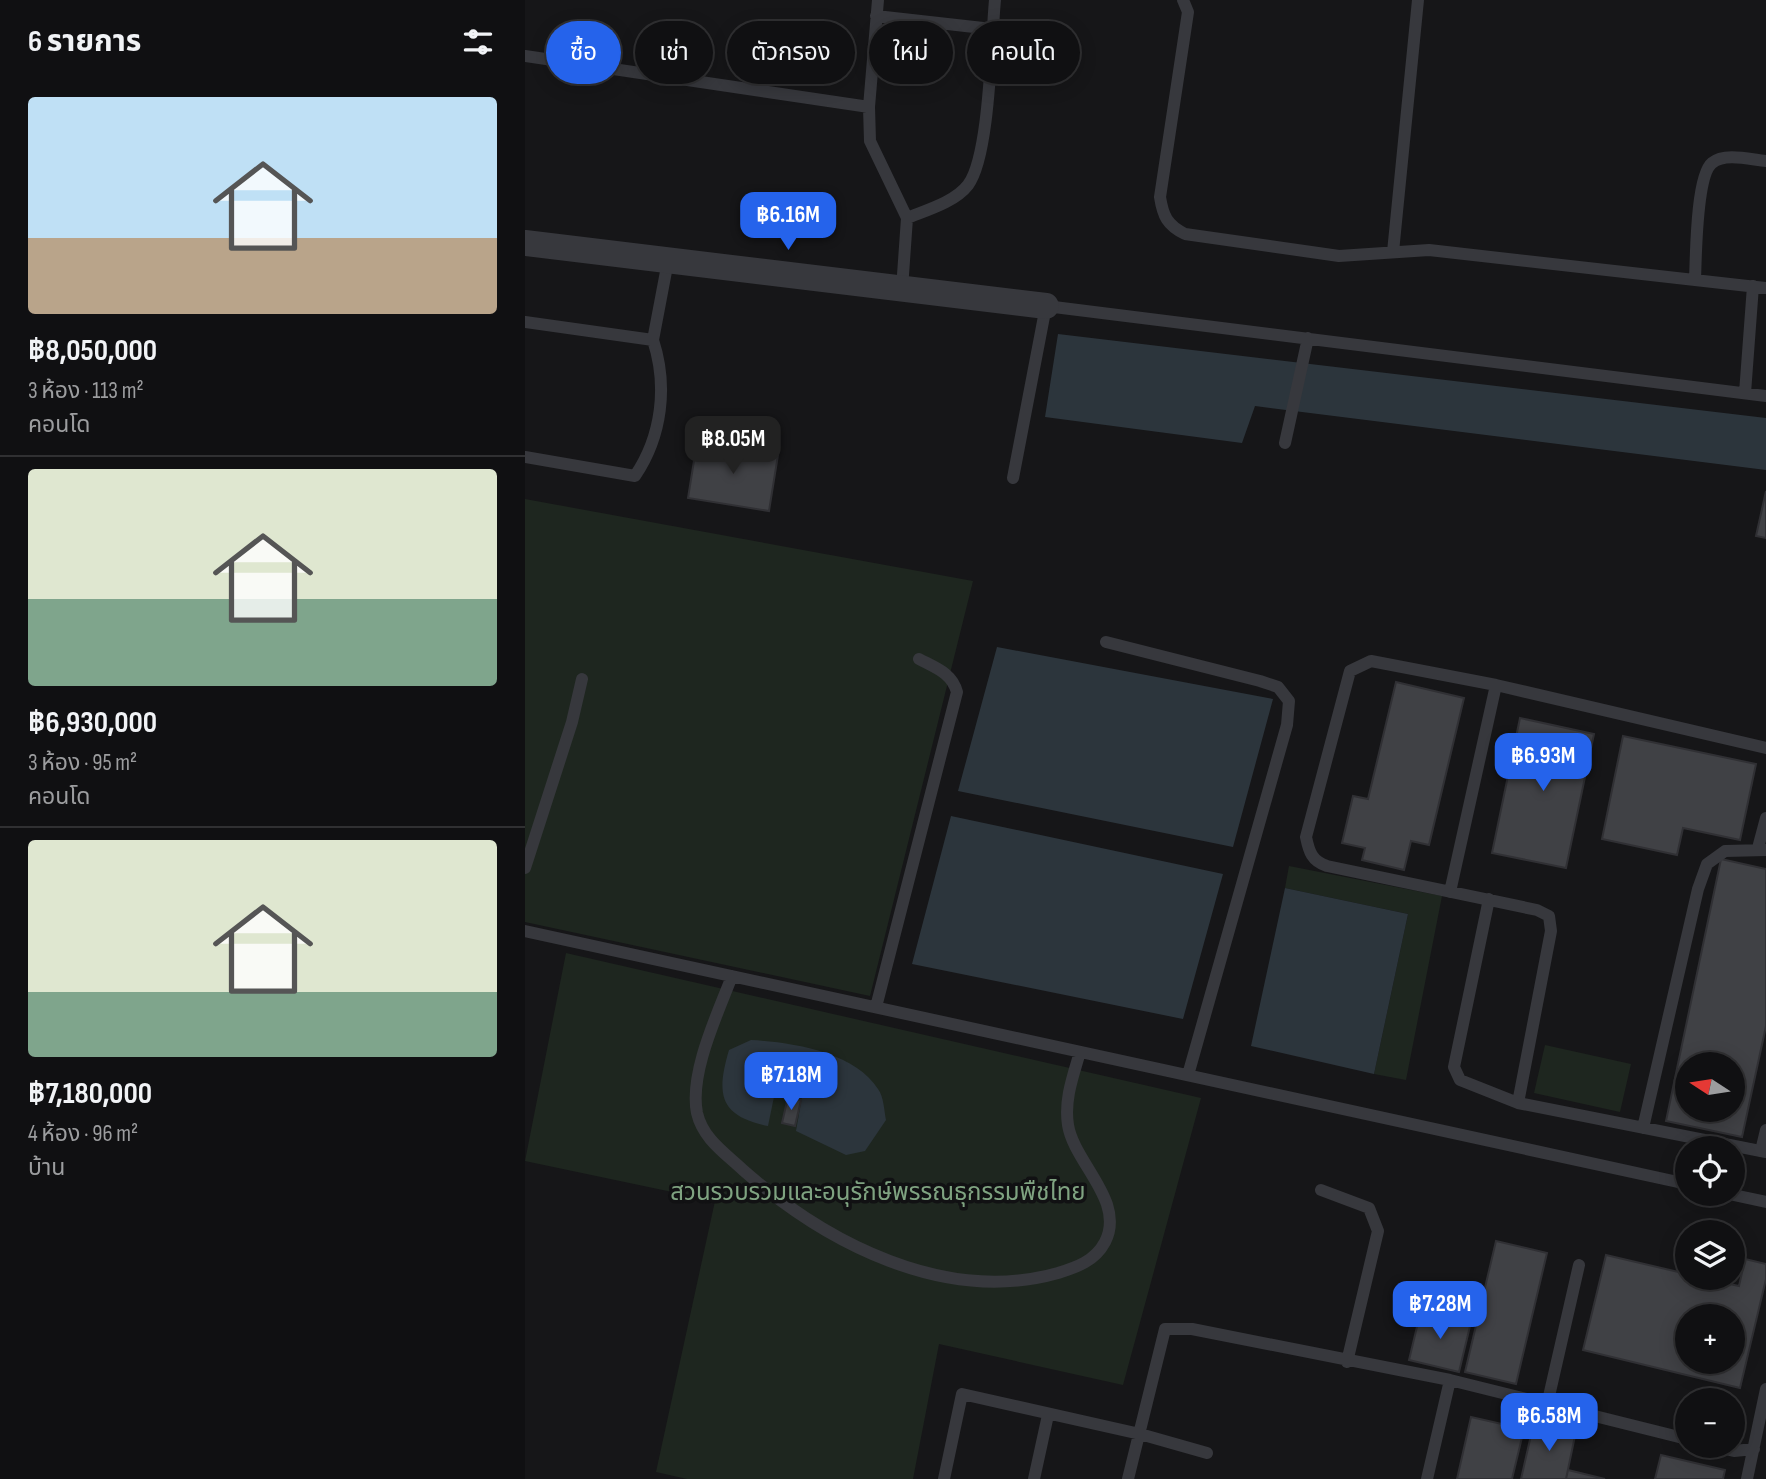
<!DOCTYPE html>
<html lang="th">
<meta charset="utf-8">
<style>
:root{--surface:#101012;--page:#19191b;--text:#f1f3f6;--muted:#9c9d9f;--line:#303032;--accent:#2563eb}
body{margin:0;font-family:"Sofia Sans Condensed","Noto Sans Thai",sans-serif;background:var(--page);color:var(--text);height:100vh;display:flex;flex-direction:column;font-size:26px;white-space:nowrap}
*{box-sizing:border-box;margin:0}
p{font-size:23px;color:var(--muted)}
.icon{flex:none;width:38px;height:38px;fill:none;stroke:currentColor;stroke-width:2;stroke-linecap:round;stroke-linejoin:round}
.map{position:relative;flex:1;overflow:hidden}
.panel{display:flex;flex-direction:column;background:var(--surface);width:525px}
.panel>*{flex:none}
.hud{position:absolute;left:21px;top:21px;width:665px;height:63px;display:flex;gap:14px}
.needle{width:46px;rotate:282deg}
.controls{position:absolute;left:1150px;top:1052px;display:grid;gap:14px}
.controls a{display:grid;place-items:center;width:70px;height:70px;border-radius:50%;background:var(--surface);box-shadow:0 4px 18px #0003,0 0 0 2px var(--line);font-size:35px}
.price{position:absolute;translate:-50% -60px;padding:0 16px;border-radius:14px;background:var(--accent);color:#fff;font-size:23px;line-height:46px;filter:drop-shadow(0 2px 4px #0008)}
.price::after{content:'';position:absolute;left:50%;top:42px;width:21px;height:16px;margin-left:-10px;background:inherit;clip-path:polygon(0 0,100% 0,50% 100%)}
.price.selected{background:#222;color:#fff}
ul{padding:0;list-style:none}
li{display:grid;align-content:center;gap:14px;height:371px;padding:0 28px}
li+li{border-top:2px solid var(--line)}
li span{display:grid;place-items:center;height:217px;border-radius:7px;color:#555}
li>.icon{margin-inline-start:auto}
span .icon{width:126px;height:126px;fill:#fffc;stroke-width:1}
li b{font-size:30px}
h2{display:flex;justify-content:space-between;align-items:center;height:84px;padding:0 28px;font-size:30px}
.pill{padding:0 24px;border-radius:32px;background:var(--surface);box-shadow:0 4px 18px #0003,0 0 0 2px var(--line);font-size:24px;line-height:63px}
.pill.selected{background:var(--accent);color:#fff}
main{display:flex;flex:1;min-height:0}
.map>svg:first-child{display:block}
.green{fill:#1e261f}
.water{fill:#2c353c}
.building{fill:#404145;stroke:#303034;stroke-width:2;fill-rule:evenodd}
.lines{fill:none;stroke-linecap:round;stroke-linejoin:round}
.service{stroke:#37383d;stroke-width:12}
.minor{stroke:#37383d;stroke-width:26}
.labels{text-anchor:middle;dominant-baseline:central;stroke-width:7;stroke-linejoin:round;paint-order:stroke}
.park-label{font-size:24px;fill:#7fa381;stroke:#111113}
</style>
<main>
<section class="panel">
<h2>6 รายการ<svg class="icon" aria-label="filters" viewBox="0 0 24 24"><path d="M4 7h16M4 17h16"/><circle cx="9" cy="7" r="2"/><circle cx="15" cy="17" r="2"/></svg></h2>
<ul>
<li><span style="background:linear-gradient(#bfe0f5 65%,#b9a48a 0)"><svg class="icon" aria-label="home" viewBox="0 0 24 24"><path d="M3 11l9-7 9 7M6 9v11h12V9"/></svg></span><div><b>฿8,050,000</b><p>3 ห้อง · 113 m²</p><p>คอนโด</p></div></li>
<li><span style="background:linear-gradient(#dfe7d0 60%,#7fa58c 0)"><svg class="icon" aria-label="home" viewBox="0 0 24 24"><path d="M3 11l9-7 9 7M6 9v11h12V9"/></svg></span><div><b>฿6,930,000</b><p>3 ห้อง · 95 m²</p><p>คอนโด</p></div></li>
<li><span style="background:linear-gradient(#dfe7d0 70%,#7fa58c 0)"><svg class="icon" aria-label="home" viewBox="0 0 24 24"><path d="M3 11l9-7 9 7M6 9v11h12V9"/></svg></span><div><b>฿7,180,000</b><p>4 ห้อง · 96 m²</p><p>บ้าน</p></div></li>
</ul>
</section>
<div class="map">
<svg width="1241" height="1479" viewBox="0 0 1241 1479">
<rect width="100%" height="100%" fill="#161618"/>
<path class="green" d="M0,499l448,82 -103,415 -345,-74z
M764,866l153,30 -36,184 -32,-6 34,-160 -123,-26z
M41,953l635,145 -78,287 -184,-41 -26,135h-226l-31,-7 59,-271 -190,-40z
M1020,1045l86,19 -11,48 -86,-19z"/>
<path class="water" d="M533,334l708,84v52l-511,-64 -13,37 -197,-26z
M472,647l276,52 -40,148 -275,-56z
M426,816l272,58 -40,145 -271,-55z
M760,888l123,26 -34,160 -123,-28z
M226,1040c40,2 104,12 127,49 6,8 6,22 8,31l-21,31 -19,4 -50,-24 6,-34 -27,-5 -7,34c-49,-10 -52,-32 -39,-76z"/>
<path class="building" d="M172,442l81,13 -9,56 -81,-13z
M1241,491v47l-10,-2z
M871,682l68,16 -35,147 -18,-4 -7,29 -42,-10 3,-12 -23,-5 11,-47 15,3z
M995,718l74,16 -28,134 -74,-15z
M1098,736l133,28 -16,76 -57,-12 -6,27 -75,-16z
M1196,859l45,10v157l-24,111 -76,-16zM1162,1064h46v46h-46z
M263,1097l13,3 -6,26 -13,-3z
M971,1241l51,12 -31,131 -51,-12z
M1081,1255l81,19v4h15l37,8 6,-27 21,5v15l-26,109 -157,-38zM1162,1316h46v46h-46z
M896,1310l50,12 -12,50 -50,-12z
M946,1417l53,12 -12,50h-55z
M1009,1422l42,9 -10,48h-45z
M1136,1455l64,15 -2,9h-68z
M1043,1470l37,9h-39z"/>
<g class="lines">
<path class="service" d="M353,0l-9,107 1,34 37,77 -5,71
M658,0l5,12 -28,185c3,19 7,28 25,37l154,22 90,-6 337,38
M351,16l116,13
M0,56l344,51
M382,218c20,-8 48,-16 61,-33 22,-29 23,-145 27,-185
M868,252l25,-252
M1170,280c1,-22 1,-104 17,-117 13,-11 40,-3 54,-2
M0,322l128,18 15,-79
M1220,393l8,-107
M760,443l23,-105
M0,457l110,19c27,-40 33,-90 18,-136
M488,478l33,-172 720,90
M581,642l154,39 18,6 11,14 -2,24 -99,350
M1233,848l8,-30
M0,868l47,-146 10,-43
M925,892l46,-207
M964,899l-35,168 6,13 58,23 248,49
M0,931l1162,253
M207,976c-14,37 -43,97 -35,137 6,26 28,40 46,57 83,73 202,135 315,103 19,-6 37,-12 47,-31 21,-41 -31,-79 -37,-117 -4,-25 5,-49 12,-73
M351,1007l81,-315c-5,-19 -21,-24 -38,-33
M993,1103l33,-172 -2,-15 -12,-6 -210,-44c-15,-5 -18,-14 -21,-29l44,-166 21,-10 125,24 270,63
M1118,1128l55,-239 9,-25 18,-13 41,-1
M1236,1151l5,-21
M796,1190l48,18 9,23 -31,131
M1204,1194l37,8
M1022,1405l32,-140
M1188,1446l21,5 20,-2
M419,1479l18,-85 178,40 67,19
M509,1479l14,-64
M603,1479l37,-150h27l258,51 237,59
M902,1479l23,-99
M1222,1479l19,-90"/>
<path class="minor" d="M0,243l521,63"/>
</g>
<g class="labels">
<g class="park-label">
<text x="353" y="1192">สวนรวบรวมและอนุรักษ์พรรณธุกรรมพืชไทย</text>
</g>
</g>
</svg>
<div class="controls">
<a><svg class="needle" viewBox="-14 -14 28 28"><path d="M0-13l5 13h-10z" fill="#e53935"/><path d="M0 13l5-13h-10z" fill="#9c9d9f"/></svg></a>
<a><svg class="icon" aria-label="locate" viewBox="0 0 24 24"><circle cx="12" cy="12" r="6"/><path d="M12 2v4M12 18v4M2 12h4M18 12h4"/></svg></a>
<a><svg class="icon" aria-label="layers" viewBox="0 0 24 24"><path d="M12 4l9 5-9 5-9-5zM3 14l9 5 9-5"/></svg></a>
<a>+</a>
<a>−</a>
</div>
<b class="price" style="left:263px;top:252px">฿6.16M</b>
<b class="price selected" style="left:208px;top:476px">฿8.05M</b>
<b class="price" style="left:1018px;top:793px">฿6.93M</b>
<b class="price" style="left:266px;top:1112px">฿7.18M</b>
<b class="price" style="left:915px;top:1341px">฿7.28M</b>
<b class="price" style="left:1024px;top:1453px">฿6.58M</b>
<div class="hud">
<a class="pill selected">ซื้อ</a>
<a class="pill">เช่า</a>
<a class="pill">ตัวกรอง</a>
<a class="pill">ใหม่</a>
<a class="pill">คอนโด</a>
</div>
</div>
</main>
